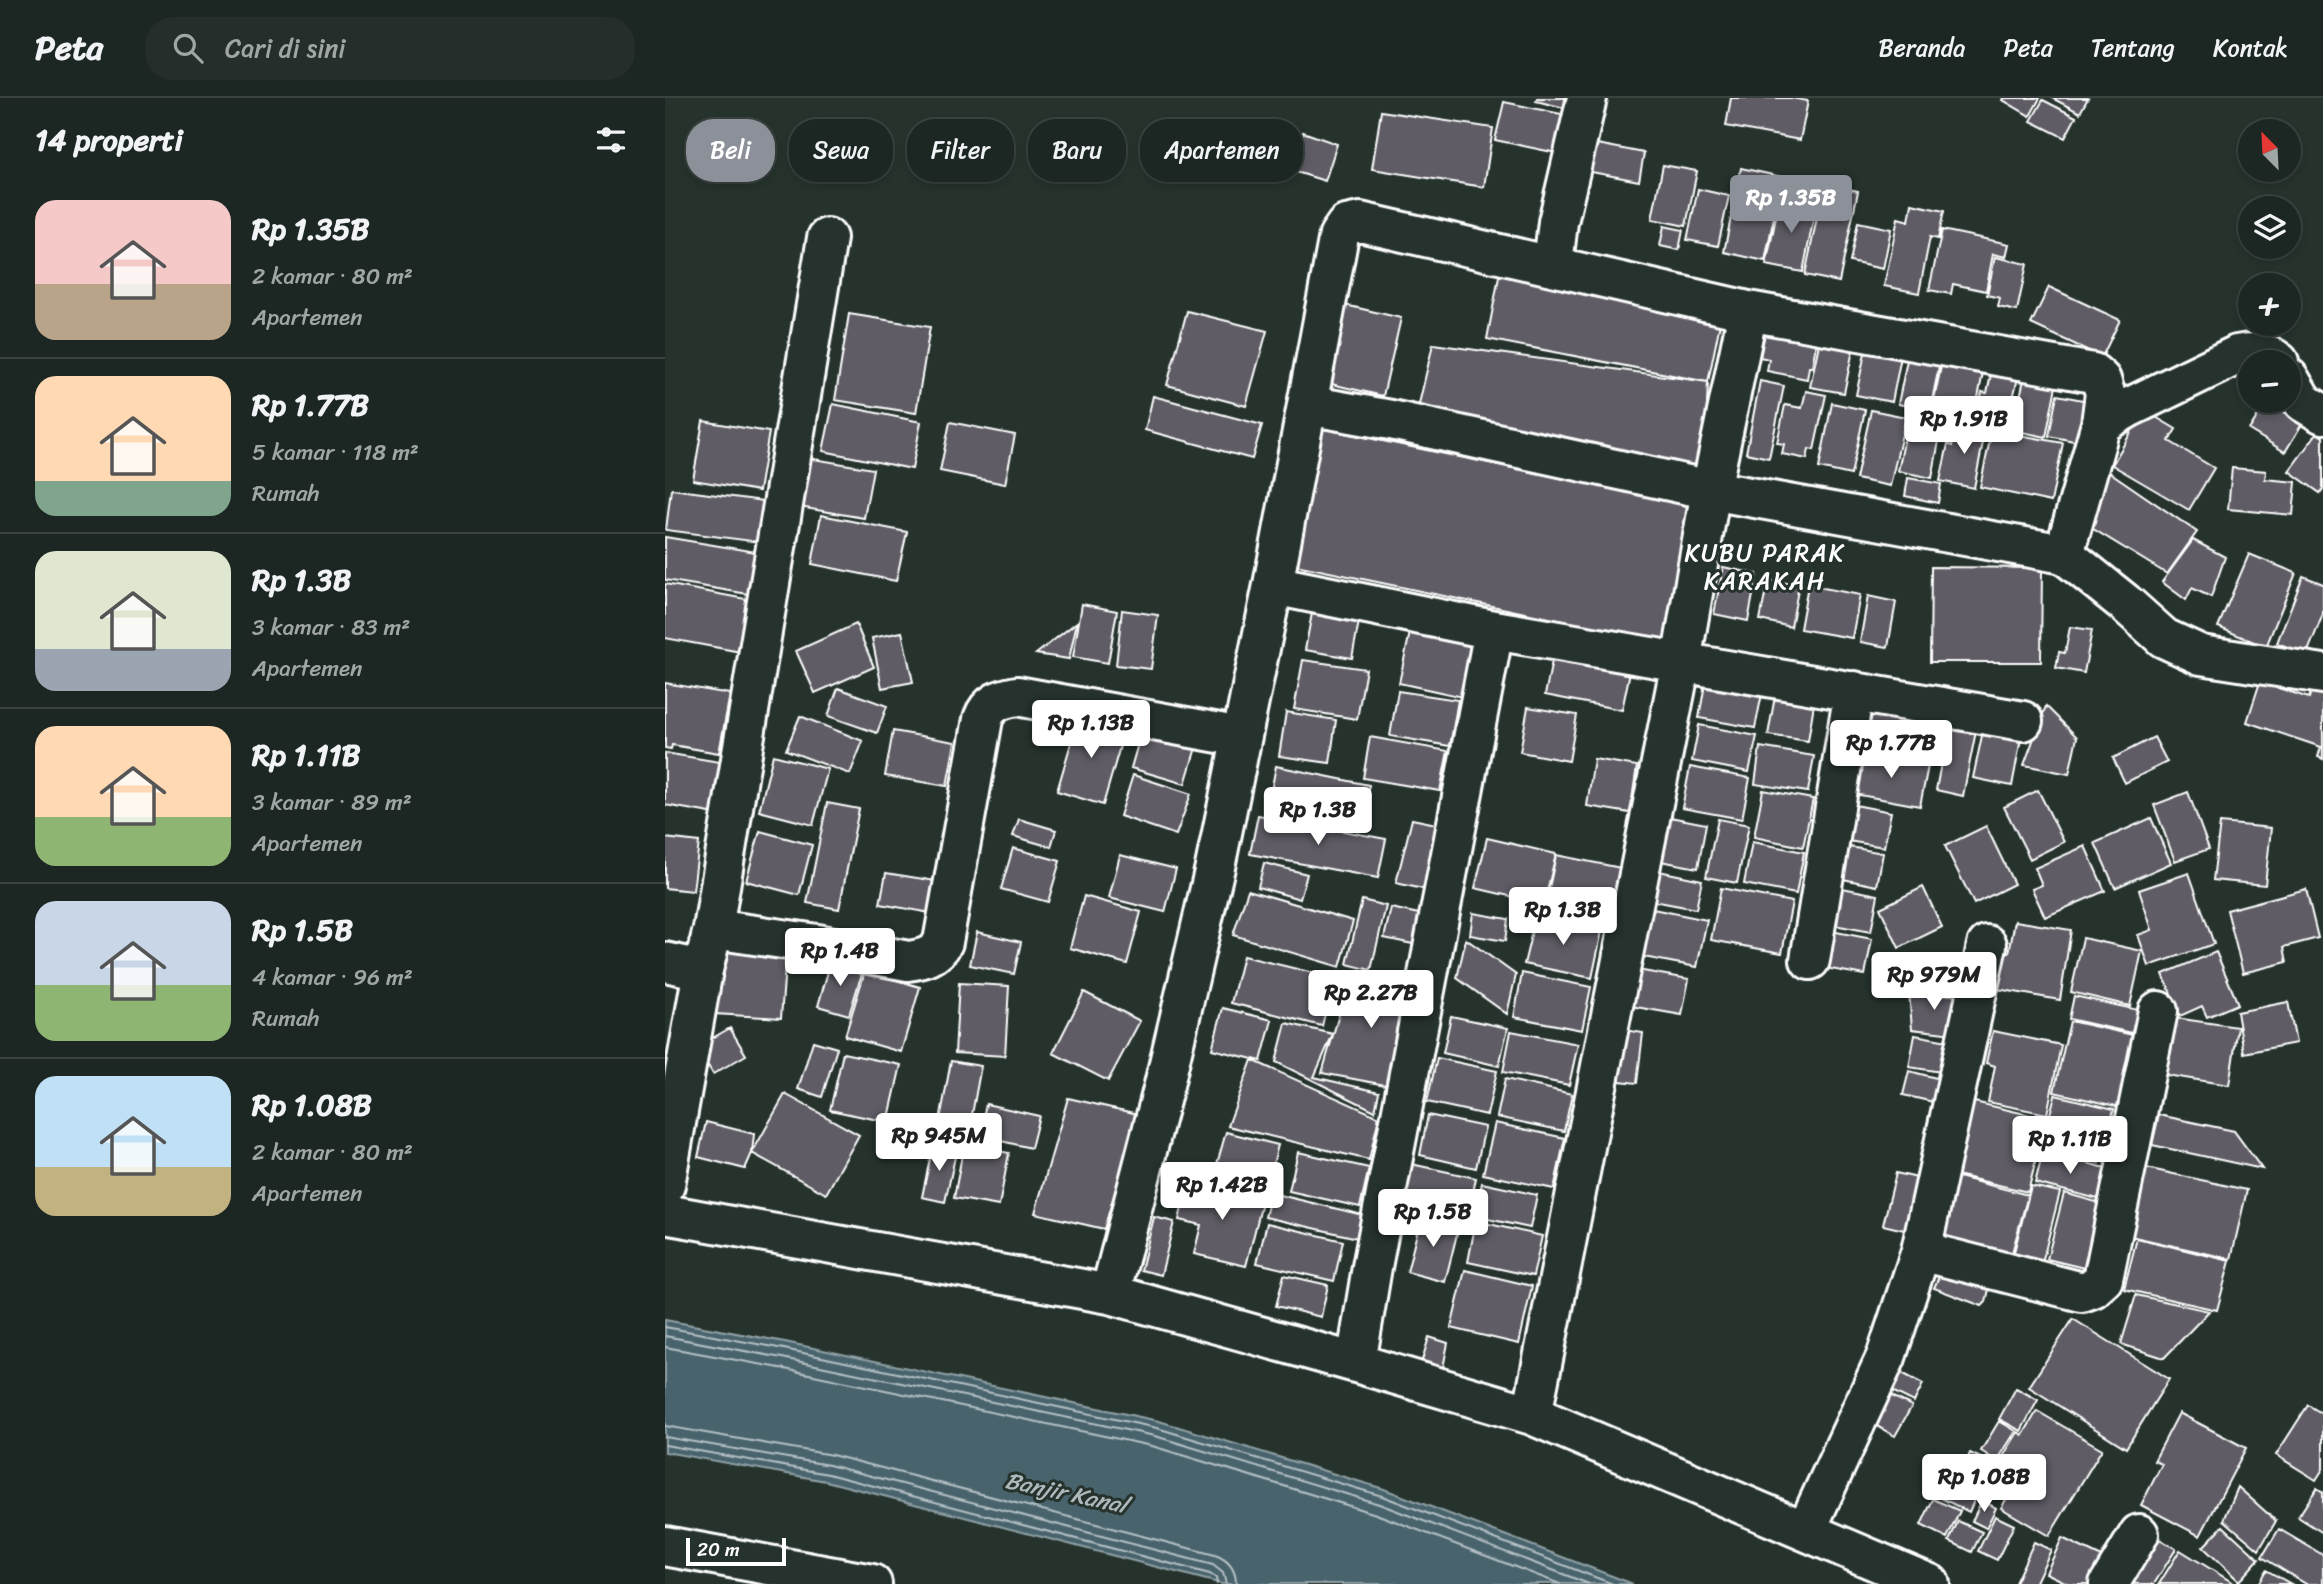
<!DOCTYPE html>
<html lang="id">
<meta charset="utf-8">
<style>
:root{--surface:#1c2622;--page:#252e2a;--text:#f1f3f6;--muted:#a0a5a5;--line:#3a4340;--accent:#8c9099}
body{margin:0;font-family:Sriracha,sans-serif;background:var(--page);color:var(--text);height:100vh;display:flex;flex-direction:column;font-size:26px;white-space:nowrap}
*{box-sizing:border-box;margin:0}
p{font-size:23px;color:var(--muted)}
.icon{flex:none;width:38px;height:38px;fill:none;stroke:currentColor;stroke-width:2;stroke-linecap:round;stroke-linejoin:round}
.map{position:relative;flex:1;overflow:hidden}
.side{display:flex;flex-direction:column;background:var(--surface);width:665px}
.side>*{flex:none}
.guide{position:absolute;left:21px;top:21px;width:665px;height:63px;display:flex;gap:14px}
.needle{width:46px;rotate:336deg}
.controls{position:absolute;left:1573px;top:21px;display:grid;gap:14px}
.controls a{display:grid;place-items:center;width:63px;height:63px;border-radius:50%;background:var(--surface);box-shadow:0 4px 10px #0003,0 0 0 2px var(--line);font-size:35px}
.scale{position:absolute;left:21px;bottom:18px;width:100px;box-sizing:border-box;padding-left:7px;border:4px solid #fff;border-top:0;font-size:19px;line-height:24px;white-space:nowrap;color:#fff;-webkit-text-stroke:5px #26332d;paint-order:stroke}
.price{position:absolute;translate:-50% -60px;padding:0 16px;border-radius:7px;background:#fff;color:#222;font-size:23px;line-height:46px;filter:drop-shadow(0 2px 4px #0008)}
.price::after{content:'';position:absolute;left:50%;top:42px;width:21px;height:16px;margin-left:-10px;background:inherit;clip-path:polygon(0 0,100% 0,50% 100%)}
.price.selected{background:var(--accent);color:#fff}
ul{padding:0;list-style:none}
li{display:flex;align-items:center;gap:21px;height:175px;padding:0 35px}
li+li{border-top:2px solid var(--line)}
li span{display:grid;place-items:center;flex:none;width:196px;height:140px;border-radius:21px;color:#555}
li>.icon{margin-inline-start:auto}
span .icon{width:84px;height:84px;fill:#fffc;stroke-width:1}
li b{font-size:30px}
h2{display:flex;justify-content:space-between;align-items:center;height:84px;padding:0 35px;font-size:30px}
.chip{padding:0 24px;border-radius:28px;background:var(--surface);box-shadow:0 4px 10px #0003,0 0 0 2px var(--line);font-size:24px;line-height:63px}
.chip.selected{background:var(--accent);color:#fff}
header{display:flex;align-items:center;gap:42px;box-sizing:border-box;height:98px;padding:0 35px;background:var(--surface);border-bottom:2px solid var(--line)}
header strong{font-size:33px}
nav{display:flex;gap:38px;margin-inline-start:auto;font-size:24px}
.search{width:490px;height:63px;background:var(--page);display:flex;align-items:center;gap:18px;box-sizing:border-box;padding:0 24px;border-radius:28px;color:var(--muted);font-size:26px}
main{display:flex;flex:1;min-height:0}
.map>svg:first-child{display:block}
.water{fill:#48646d;stroke:#91a2a7;stroke-width:2}
.lines{fill:none;stroke-linecap:round;stroke-linejoin:round}
.shore{stroke:#b6c1c5;stroke-width:2}
.building{fill:#5e5b65;stroke:#fff;stroke-width:2}
.minor-casing{stroke:#fff;stroke-width:44}
.tertiary-casing{stroke:#fff;stroke-width:44}
.minor{stroke:#26332d;stroke-width:38}
.tertiary{stroke:#26332d;stroke-width:38}
.labels{text-anchor:middle;dominant-baseline:central;stroke-width:6;stroke-linejoin:round;paint-order:stroke}
.water-label{font-size:23px;font-style:italic;fill:#adb9bd;stroke:#26332d}
.quarter-label{font-size:24px;letter-spacing:2px;fill:#fff;stroke:#26332d}
</style>
<header>
<strong>Peta</strong>
<div class="search"><svg class="icon" aria-label="search" viewBox="0 0 24 24"><circle cx="10" cy="10" r="6"/><path d="M15 15l6 6"/></svg>Cari di sini</div>
<nav><a>Beranda</a><a>Peta</a><a>Tentang</a><a>Kontak</a></nav>
</header>
<main>
<section class="side">
<h2>14 properti<svg class="icon" aria-label="filters" viewBox="0 0 24 24"><path d="M4 7h16M4 17h16"/><circle cx="9" cy="7" r="2"/><circle cx="15" cy="17" r="2"/></svg></h2>
<ul>
<li><span style="background:linear-gradient(#f6c9c9 60%,#b9a48a 0)"><svg class="icon" aria-label="home" viewBox="0 0 24 24"><path d="M3 11l9-7 9 7M6 9v11h12V9"/></svg></span><div><b>Rp 1.35B</b><p>2 kamar · 80 m²</p><p>Apartemen</p></div></li>
<li><span style="background:linear-gradient(#ffd9b3 75%,#7fa58c 0)"><svg class="icon" aria-label="home" viewBox="0 0 24 24"><path d="M3 11l9-7 9 7M6 9v11h12V9"/></svg></span><div><b>Rp 1.77B</b><p>5 kamar · 118 m²</p><p>Rumah</p></div></li>
<li><span style="background:linear-gradient(#dfe7d0 70%,#9aa5b1 0)"><svg class="icon" aria-label="home" viewBox="0 0 24 24"><path d="M3 11l9-7 9 7M6 9v11h12V9"/></svg></span><div><b>Rp 1.3B</b><p>3 kamar · 83 m²</p><p>Apartemen</p></div></li>
<li><span style="background:linear-gradient(#ffd9b3 65%,#8fb573 0)"><svg class="icon" aria-label="home" viewBox="0 0 24 24"><path d="M3 11l9-7 9 7M6 9v11h12V9"/></svg></span><div><b>Rp 1.11B</b><p>3 kamar · 89 m²</p><p>Apartemen</p></div></li>
<li><span style="background:linear-gradient(#c9d6e8 60%,#8fb573 0)"><svg class="icon" aria-label="home" viewBox="0 0 24 24"><path d="M3 11l9-7 9 7M6 9v11h12V9"/></svg></span><div><b>Rp 1.5B</b><p>4 kamar · 96 m²</p><p>Rumah</p></div></li>
<li><span style="background:linear-gradient(#bfe0f5 65%,#c2b280 0)"><svg class="icon" aria-label="home" viewBox="0 0 24 24"><path d="M3 11l9-7 9 7M6 9v11h12V9"/></svg></span><div><b>Rp 1.08B</b><p>2 kamar · 80 m²</p><p>Apartemen</p></div></li>
</ul>
</section>
<div class="map">
<svg width="1658" height="1486" viewBox="0 0 1658 1486">
<rect width="100%" height="100%" fill="#26332d"/>
<filter id="ink" filterUnits="userSpaceOnUse"><feTurbulence type="fractalNoise" baseFrequency=".0143" numOctaves="2"/><feDisplacementMap in="SourceGraphic" scale="14" xChannelSelector="R" yChannelSelector="G"/><feConvolveMatrix kernelMatrix="1 2 1 2 8 2 1 2 1" color-interpolation-filters="sRGB"/></filter>
<g filter="url(#ink)">
<path class="water" d="M0,1222l120,22 374,79 225,68 249,95h-411l-396,-103 -161,-29z"/>
<g class="lines">
<path class="shore" d="M0,1229l119,22 373,79 225,68 231,88
M0,1238l117,22 373,78 224,68 210,80
M0,1249l115,21 372,78 224,68 184,70
M0,1328l167,29 383,100c14,5 21,15 21,29
M0,1339l164,28 384,100 10,8 3,11
M0,1347l163,29 382,100 6,4 1,6"/>
</g>
<path class="building" d="M872,0h39l-3,12 -37,-9z
M1066,0h60l17,3 -8,39 -74,-14z
M1339,0h36l-10,18 -27,-16z
M1387,0h36l-8,15z
M1378,2l33,17 -11,21 -34,-17z
M839,4l62,13 -9,38 -62,-13z
M716,13l112,17 -9,59 -112,-18z
M638,34l34,12 -12,37 -35,-11z
M927,45l52,10 -5,28 -53,-10z
M998,67l34,6 -11,55 -34,-7z
M1076,70l41,9 -17,84 -41,-9z
M1159,86l34,7 -19,91 -34,-7z
M1033,91l31,7 -11,50 -31,-6z
M1115,100l36,8 -13,66 -37,-7z
M1247,106l32,7 -6,28 -8,-2 -11,56 -35,-7 14,-68 11,3z
M1193,124l33,7 -8,40 -33,-7z
M999,128l19,4 -4,20 -19,-4z
M1277,132l67,14 -3,13 -13,-3 -7,37 -33,-7 -2,10 -22,-4z
M1330,159l32,7 -10,47 -19,-4 2,-9 -13,-3z
M836,168l222,43 -15,73 -221,-43z
M1384,189l71,33 -18,37 -71,-33z
M680,207l56,13 -18,78 -56,-13z
M522,213l80,20 -21,75 -79,-21z
M184,216l81,13 -14,86 -81,-13z
M1102,225l51,10 -6,34h-3l-2,12 -40,-8 2,-12 -9,-2z
M1155,241l34,6 -10,48 -34,-6z
M1203,241l35,7 -11,56 -36,-7z
M768,246l275,38 -4,86 -288,-51z
M1244,252l32,7 -11,53 -32,-6z
M1277,264h43l-11,56 -42,-9z
M1328,267l27,5 -15,60 -29,-6 6,-32 5,1z
M1359,281l32,7 -10,51 -33,-7z
M1095,283l24,5 -15,72 -23,-5z
M1141,293l20,4 -12,55 -5,-1 -2,10 -25,-5 2,-10 -7,-1 8,-38 17,3z
M1392,297l31,6 -9,41 -30,-6z
M488,298l109,29 -10,34 -107,-29z
M1602,303h8l30,18 -20,33 -36,-22z
M1167,305l33,7 -14,65 -32,-7z
M168,306l88,18 -9,47 -89,-18z
M1206,312l35,7 -16,69 -34,-7z
M1479,312l32,19 -7,12 45,27 -25,42 -77,-45z
M1245,314l38,8 -4,22 -5,-1 -7,37 -34,-7z
M38,323l66,11 -10,59 -66,-11z
M285,324l65,13 -10,49 -65,-13z
M1293,324l28,5 -12,61 -34,-7 8,-37 4,2z
M655,330l375,78 -30,136 -374,-78z
M1327,332l71,13 -12,59 -71,-15z
M1652,335l6,4v52l-3,4 -31,-22z
M143,360l65,11 -9,49 -65,-11z
M1567,370l34,3 -1,8 31,3 -3,33 -65,-6z
M1443,373l89,61 -30,42 -77,-47z
M1243,380l33,6 -3,19 -33,-7z
M6,391l93,12 -5,41 -93,-12z
M156,417l86,17 -11,49 -84,-17z
M0,439l91,15 -8,42 -83,-14z
M1528,442l32,17 -14,40 -19,-9 -6,12 -24,-18z
M1584,456l47,19 -30,74 -48,-20z
M1058,469l34,7 -9,47 -34,-7z
M1266,469l111,1 -1,94h-111z
M1638,478l20,8v30l-16,40 -30,-11z
M1103,482l31,5 -8,42 -31,-7z
M0,486l86,16 -10,52 -76,-14z
M1143,487l52,10 -8,43 -52,-9z
M1203,498l28,6 -8,45 -28,-5z
M417,506l35,7 -9,52 -35,-6z
M648,510l47,8 -8,42 -47,-8z
M457,512l36,5 -7,54 -35,-4z
M412,524l-8,37 -33,-5z
M747,525l65,14 -14,60 -64,-14z
M191,526l18,43 -59,26 -19,-42z
M1405,529l22,3 -8,43 -28,-5 3,-16 6,1z
M237,534l11,50 -31,6 -10,-50z
M890,548l77,16 -10,48 -77,-15z
M638,562l63,9 -9,50 -63,-10z
M1041,580l57,11 -8,39 -56,-10z
M1595,584l49,16 3,-9 11,3v67l-5,-2 3,-10 -74,-25z
M0,585l65,11 -11,59 -47,-8 -1,4 -6,-1z
M1112,587l39,6 -8,50 -40,-6z
M173,590l49,18 -10,27 -49,-17z
M733,593l60,9 -8,46 -60,-10z
M1381,608l31,31 -8,37 -45,-9z
M863,609l49,8 -8,46 -49,-9z
M1208,611l66,12 -8,40 -66,-13z
M621,614l50,8 -6,43 -51,-7z
M135,618l63,25 -13,33 -64,-24z
M414,618l46,13 -22,76 -46,-14z
M1284,622l28,6 -14,70 -27,-6z
M1034,627l58,11 -8,36 -57,-11z
M478,628l55,15 -13,43 -54,-16z
M1319,628l38,7 -10,53 -39,-8z
M228,633l62,11 -8,44 -62,-10z
M705,639l78,14 -8,40 -77,-13z
M1489,639l13,25 -42,21 -12,-25z
M1095,649l54,9 -6,36 -53,-8z
M0,655l61,10 -10,51 -51,-9z
M1197,655l66,13 -8,40 -66,-12z
M108,657l55,14 -15,56 -54,-14z
M929,661l43,7 -7,47 -43,-7z
M611,668l93,19 -9,41 -92,-19z
M1025,669l60,11 -8,41 -60,-11z
M468,677l58,19 -15,41 -56,-19z
M1098,692l50,9 -10,48 -49,-10z
M1373,692l26,52 -34,17 -26,-52z
M1523,694l21,57 -34,12 -21,-56z
M162,705l32,6 -20,100 -32,-6z
M1190,707l36,7 -7,35 -36,-6z
M593,717l128,24 -8,39 -128,-24z
M1000,718l41,8 -8,44 -43,-8z
M1486,720l20,45 -56,25 -20,-45z
M354,721l37,11 -5,17 -38,-11z
M747,721l39,8 -15,65 -40,-9z
M1053,721l31,6 -12,58 -31,-6z
M1555,725l51,5 -6,57 -52,-5z
M1321,728l28,58 -40,20 -29,-58z
M95,733l52,14 -13,50 -53,-14z
M0,740l34,4 -6,49 -28,-3z
M822,740l69,16 -12,50 -69,-16z
M1087,744l52,10 -8,42 -52,-10z
M1179,748l39,7 -6,33 -39,-8z
M1420,748l20,45 -60,26 -13,-28 10,-4 -7,-17z
M348,750l47,13 -12,41 -47,-13z
M455,757l56,14 -11,43 -56,-14z
M891,757l65,13 -10,44 -64,-14z
M599,765l43,11 -7,25 -42,-12z
M989,772l48,10 -6,29 -48,-9z
M221,775l50,8 -5,32 -51,-9z
M1524,775l25,71 -65,22 -11,-31 14,-5 -13,-40z
M1172,789l41,8 -7,37 -42,-8z
M1258,789l19,40 -43,21 -19,-40z
M1056,790l71,14 -10,51 -71,-13z
M1641,791l12,49 -34,9 3,15 -44,11 -16,-63z
M583,792l105,31 -13,46 -107,-32z
M419,798l57,16 -14,52 -57,-16z
M697,802l24,6 -15,64 -24,-6z
M726,810l42,9 -6,30 -43,-9z
M983,810l59,12 -10,47 -59,-11z
M808,815l35,6 -3,22 -35,-6z
M871,817l66,16 -10,47 -68,-14z
M1350,823l56,9 -11,70 -63,-11 6,-37 6,1z
M1161,832l46,9 -7,36 -46,-8z
M312,834l44,10 -7,32 -44,-9z
M1418,840l59,13 -12,55 -59,-14z
M801,841l50,36 -9,39 -50,-36z
M54,851l67,4 -5,65 -66,-4z
M1551,854l22,52 -31,13 -5,-11 -22,10 -17,-42z
M578,858l91,22 -12,48 -91,-23z
M166,863l32,9 -14,45 -31,-9z
M972,872l52,9 -7,36 -52,-9z
M200,873l55,16 -19,65 -56,-16z
M686,875l68,13 -28,100 -69,-13z
M857,875l69,14 -9,43 -68,-13z
M294,885l50,3 -4,70 -50,-3z
M1244,893l53,5 -9,38 -41,-5z
M419,894l56,29 -32,60 -55,-28z
M1409,898l64,14 -6,23 -63,-14z
M1623,904l8,41 -52,10 -7,-41z
M558,910l49,12 -11,41 -49,-12z
M786,918l57,12 -9,38 -56,-13z
M1510,920l63,9 -9,58 -63,-10z
M1405,923l63,14 -9,38 9,1 -8,34 -71,-16z
M621,925l47,11 -19,43 65,15 -4,19 -99,-49z
M65,930l16,27 -33,19 -16,-27z
M953,931l25,4 -6,50 -26,-3z
M846,933l67,13 -9,41 -66,-13z
M1328,933l68,14 -14,69 -59,-12 7,-36 -9,-3z
M1250,937l38,7 -5,31 -39,-6z
M148,943l24,7 -15,49 -24,-8z
M178,955l58,12 -13,57 -58,-12z
M772,960l60,13 -10,44 -60,-13z
M587,962l127,57 -10,43 -141,-34z
M286,963l30,5 -13,70 -30,-5z
M1244,973l39,10 -6,23 -39,-9z
M840,981l67,15 -8,37 -67,-14z
M120,996l74,41 -33,59 -74,-41z
M1390,997l59,14 -14,54 -59,-14z
M403,1000l70,16 -34,115 -69,-16z
M1301,1002l80,19 -18,73 -80,-19z
M321,1006l53,12 -8,32 -52,-12z
M763,1017l57,12 -9,41 -56,-13z
M1494,1017l75,16 28,38 -110,-24z
M41,1024l48,12 -2,19 -7,16 -47,-12z
M830,1025l70,15 -11,51 -71,-15z
M561,1034l52,13 -10,39 -53,-13z
M268,1046l24,4 -12,54 -23,-5z
M299,1046l45,9 -10,53 -45,-8z
M633,1054l71,16 -9,39 -71,-16z
M1378,1054l63,16 -8,31 -63,-16z
M746,1066l65,14 -8,38 -65,-15z
M1481,1070l101,22 -16,69 -101,-23z
M1231,1075l34,8 -13,52 -34,-8z
M1293,1079l70,18 -18,65 -69,-18z
M523,1084l75,17 -17,67 -52,-12 7,-29 -22,-5z
M817,1085l55,12 -7,33 -56,-12z
M1366,1088l29,6 -19,75 -29,-7z
M606,1095l96,23 -5,23 -97,-22z
M1399,1095l36,10 -16,65 -37,-9z
M489,1119l20,5 -13,53 -20,-5z
M756,1119l38,9 -14,56 -38,-10z
M811,1123l66,15 -9,40 -65,-14z
M602,1125l76,18 -9,40 -77,-18z
M1472,1140l93,23 -13,49 -93,-21z
M1278,1169l47,18 -4,17 -4,4 -48,-18z
M800,1172l67,16 -13,58 -68,-16z
M619,1177l44,10 -7,32 -45,-11z
M1471,1197l73,16 -45,47 -43,-14z
M1408,1221l96,60 -43,69 -97,-61z
M764,1239l19,6 -6,30 -22,-6z
M1231,1272l27,14 -9,18 -28,-14z
M1351,1290l22,12 -17,31 -22,-12z
M1219,1294l28,14 -17,30 -27,-15z
M1643,1307l15,9v55l-7,11 -40,-25z
M1372,1313l65,38 -53,87 -48,-28 21,-35 -21,-13 17,-28 5,3z
M1514,1315l67,35 -46,88 -59,-31 21,-41 -8,-3z
M1334,1323l17,10 -19,30 -16,-10z
M1305,1355l36,17 -13,27 -35,-16z
M1284,1385l27,13 -7,16 -28,-14z
M1573,1389l38,34 -17,29 -35,-30z
M1652,1390l6,4v41l-25,-16z
M1268,1401l27,12 -13,27 -26,-13z
M1317,1402l14,8 -10,20 -14,-7z
M1330,1418l19,9 -17,35 -19,-9z
M1293,1423l24,11 -10,20 -23,-11z
M1558,1428l36,33 -20,22 -36,-34z
M1614,1431l44,26v29h-17l-44,-27z
M1485,1435l26,16 -22,35h-36z
M1397,1440l40,19 -13,27h-20l-23,-11z
M1369,1444l17,8 -16,34h-17l-3,-1z
M1515,1452l55,34h-76z
M1601,1472l25,14h-33z"/>
<g class="lines">
<defs>
<path id="minor" d="M888,166l5,-42 29,-124
M1624,280l14,24 20,12
M1436,326l27,-16 109,-53c15,-3 29,-4 42,7
M1399,456l61,49 39,35 37,17 122,19
M608,487l34,-180 84,15 320,70 353,64 37,-130 4,-31 -4,-13 -8,-7 -345,-62 -388,-89 -14,3 -7,10 -32,170
M48,831l104,15 91,17c15,-2 28,-5 35,-19l40,-223c6,-17 18,-20 34,-23l224,41
M1145,862l44,-269
M0,864l38,8
M0,1087l38,-215 10,-41 114,-691
M0,1116l445,80 246,69 176,52 398,169
M1256,1153l161,41 11,-4 10,-9 55,-268
M445,1196l54,-209 51,-218 58,-282 221,45 529,91
M691,1265l16,-96 122,-637
M867,1317l149,-753 30,-172 37,-179
M1141,1432l80,-173 35,-106 66,-306
M1444,1486l30,-50"/>
<path id="tertiary" d="M0,1448l207,38"/>
</defs>
<use href="#minor" class="minor-casing"/>
<use href="#tertiary" class="tertiary-casing"/>
<use href="#minor" class="minor"/>
<use href="#tertiary" class="tertiary"/>
</g>
</g>
<g class="labels">
<g class="water-label">
<text transform="translate(401 1395) rotate(12)">Banjir Kanal</text>
</g>
<g class="quarter-label">
<text x="1100" y="455">KUBU PARAK<tspan x="1100" dy="28">KARAKAH</tspan></text>
</g>
</g>
</svg>
<div class="controls">
<a><svg class="needle" viewBox="-14 -14 28 28"><path d="M0-13l5 13h-10z" fill="#e53935"/><path d="M0 13l5-13h-10z" fill="#a0a5a5"/></svg></a>
<a><svg class="icon" aria-label="layers" viewBox="0 0 24 24"><path d="M12 4l9 5-9 5-9-5zM3 14l9 5 9-5"/></svg></a>
<a>+</a>
<a>−</a>
</div>
<div class="scale">20 m</div>
<b class="price selected" style="left:1126px;top:137px">Rp 1.35B</b>
<b class="price" style="left:1299px;top:358px">Rp 1.91B</b>
<b class="price" style="left:426px;top:662px">Rp 1.13B</b>
<b class="price" style="left:1226px;top:682px">Rp 1.77B</b>
<b class="price" style="left:653px;top:749px">Rp 1.3B</b>
<b class="price" style="left:898px;top:849px">Rp 1.3B</b>
<b class="price" style="left:175px;top:890px">Rp 1.4B</b>
<b class="price" style="left:1269px;top:914px">Rp 979M</b>
<b class="price" style="left:706px;top:932px">Rp 2.27B</b>
<b class="price" style="left:274px;top:1075px">Rp 945M</b>
<b class="price" style="left:1405px;top:1078px">Rp 1.11B</b>
<b class="price" style="left:557px;top:1124px">Rp 1.42B</b>
<b class="price" style="left:768px;top:1151px">Rp 1.5B</b>
<b class="price" style="left:1319px;top:1416px">Rp 1.08B</b>
<div class="guide">
<a class="chip selected">Beli</a>
<a class="chip">Sewa</a>
<a class="chip">Filter</a>
<a class="chip">Baru</a>
<a class="chip">Apartemen</a>
</div>
</div>
</main>
